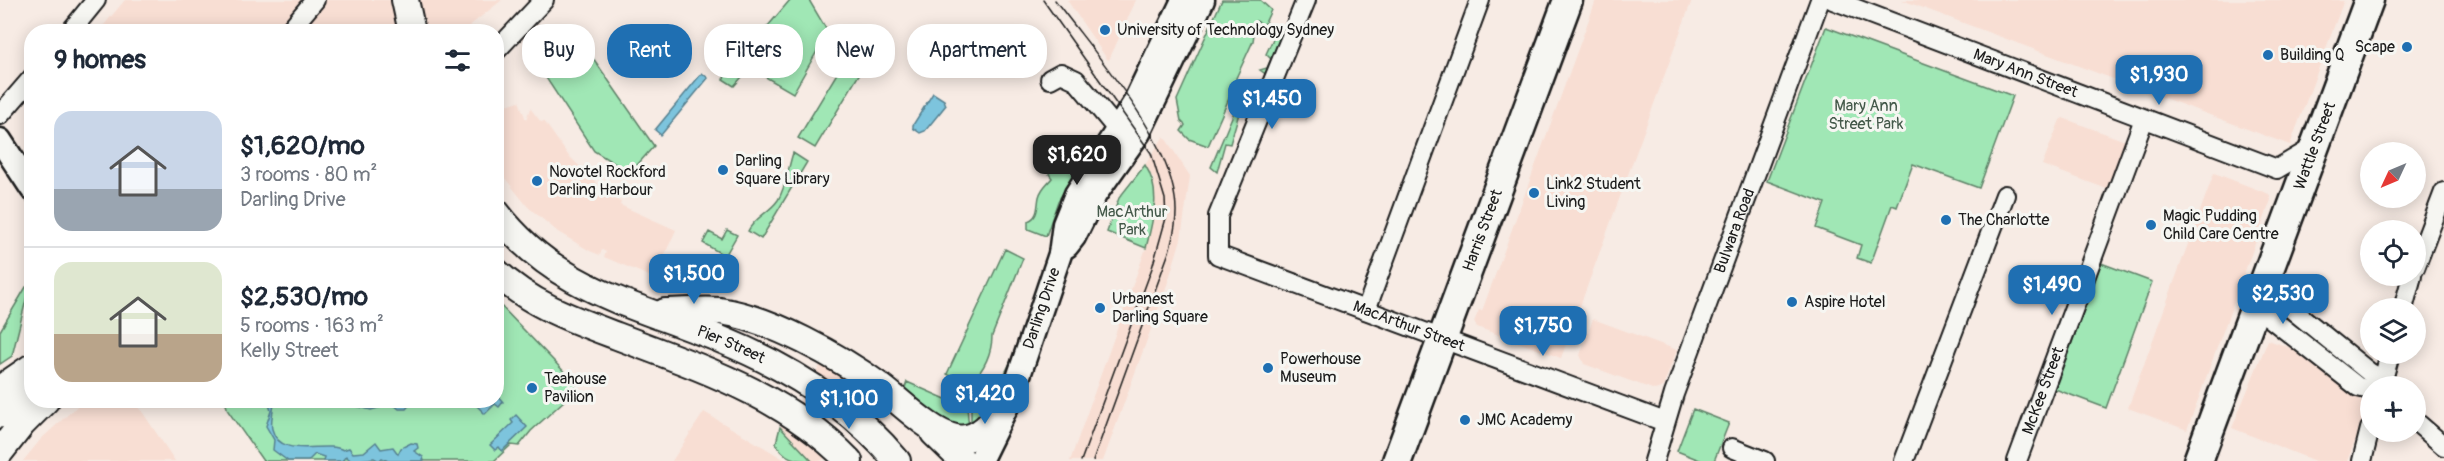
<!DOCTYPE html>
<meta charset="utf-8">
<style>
:root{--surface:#fff;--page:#f2f2f3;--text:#1f2937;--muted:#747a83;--line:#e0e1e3;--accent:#1f6fb2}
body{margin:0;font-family:Pangolin,sans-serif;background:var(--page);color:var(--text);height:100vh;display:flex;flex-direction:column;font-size:22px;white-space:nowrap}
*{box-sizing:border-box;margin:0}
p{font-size:20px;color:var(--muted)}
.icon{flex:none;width:33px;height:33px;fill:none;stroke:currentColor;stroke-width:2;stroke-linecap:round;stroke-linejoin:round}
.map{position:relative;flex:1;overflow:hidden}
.side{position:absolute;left:24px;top:24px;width:480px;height:384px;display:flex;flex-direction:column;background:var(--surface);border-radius:24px;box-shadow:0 3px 15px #0003}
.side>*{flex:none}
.top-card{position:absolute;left:522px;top:24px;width:570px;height:54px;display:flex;gap:12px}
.needle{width:39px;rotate:226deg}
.buttons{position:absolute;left:2360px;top:142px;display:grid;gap:12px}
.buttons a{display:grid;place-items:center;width:66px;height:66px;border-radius:50%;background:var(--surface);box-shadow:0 3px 15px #0003;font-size:30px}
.price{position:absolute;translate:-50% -51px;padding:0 14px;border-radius:12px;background:var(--accent);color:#fff;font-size:20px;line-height:39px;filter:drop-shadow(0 2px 3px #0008)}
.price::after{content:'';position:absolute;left:50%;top:36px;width:18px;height:14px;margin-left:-9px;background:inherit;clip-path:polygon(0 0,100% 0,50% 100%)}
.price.selected{background:#222;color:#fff}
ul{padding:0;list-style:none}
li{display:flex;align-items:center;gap:18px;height:150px;padding:0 30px}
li+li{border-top:2px solid var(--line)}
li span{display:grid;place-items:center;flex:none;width:168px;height:120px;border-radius:18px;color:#555}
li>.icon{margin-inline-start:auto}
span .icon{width:72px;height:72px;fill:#fffc;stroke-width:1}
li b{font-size:26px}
h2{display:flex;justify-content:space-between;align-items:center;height:72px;padding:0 30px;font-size:26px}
.pill{padding:0 21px;border-radius:24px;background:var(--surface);box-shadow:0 3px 15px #0003;font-size:21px;line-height:54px}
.pill.selected{background:var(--accent);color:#fff}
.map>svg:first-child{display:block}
.built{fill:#f8ded3}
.green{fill:#a0e7b5;stroke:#5e8268;stroke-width:1.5}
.water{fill:#7dc4dd;stroke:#568190;stroke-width:1.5}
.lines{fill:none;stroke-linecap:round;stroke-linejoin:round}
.minor-casing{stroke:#1c1c1c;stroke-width:22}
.tertiary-casing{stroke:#1c1c1c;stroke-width:27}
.secondary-casing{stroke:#1c1c1c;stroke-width:30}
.primary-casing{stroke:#1c1c1c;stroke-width:33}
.motorway-casing{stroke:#1c1c1c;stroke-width:38}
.minor{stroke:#f6f6f2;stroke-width:18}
.tertiary{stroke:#f6f6f2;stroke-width:22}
.secondary{stroke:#f6f6f2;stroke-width:26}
.primary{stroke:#f6f6f2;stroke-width:28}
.motorway{stroke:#f6f6f2;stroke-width:33}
.tram{stroke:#1c1c1c;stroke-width:1.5}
.poi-dot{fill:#1f6fb2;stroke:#f6f6f2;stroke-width:2}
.labels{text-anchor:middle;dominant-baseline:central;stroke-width:6;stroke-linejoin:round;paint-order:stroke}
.poi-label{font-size:16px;fill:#1c1c1c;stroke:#f6f6f2;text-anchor:start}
.street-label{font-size:16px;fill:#1c1c1c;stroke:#f6f6f2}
.park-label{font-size:16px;fill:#44594a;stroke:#f6f6f2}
</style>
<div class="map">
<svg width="2444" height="461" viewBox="0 0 2444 461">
<rect width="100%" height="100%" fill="#f7ebe4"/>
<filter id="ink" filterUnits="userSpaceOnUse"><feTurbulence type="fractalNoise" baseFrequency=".0167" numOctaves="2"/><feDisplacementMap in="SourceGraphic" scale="12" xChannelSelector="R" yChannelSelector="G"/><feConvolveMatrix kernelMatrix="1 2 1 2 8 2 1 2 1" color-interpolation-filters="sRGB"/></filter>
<g filter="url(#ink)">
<path class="built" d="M125,0h377l-39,31 -365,1z
M1067,0h69l-27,60 -2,-1z
M1596,0h96l-131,358 -84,-31 -3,-5 5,-12 3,1z
M1902,0h442l-54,145z
M519,101l7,19 4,-12 11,14 3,-1 24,34 44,43 9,4 -1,3 56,25 -22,48 -50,-21 2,-5 -4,-2 -2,5 -10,-4 -32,-19 -30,-25 -24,-30 -7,-12v-57z
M2063,118l65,24 -18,48 -68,-25 18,-45z
M1164,136l26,40 -9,63 -13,43 -65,179h-33l76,-213 8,-69 -9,-14z
M2214,173l55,21 2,6 -84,230 -59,-22z
M1593,319l84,31 -14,37 -8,3 -71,-26 -4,-9z
M2268,340l35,12 66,55 -22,54h-32l-83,-33z
M822,362l14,9 13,18 -37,51 15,15 -6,6h-9l-32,-34 12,-23 5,3z
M84,400l51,1 40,60h-152l18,-22z
M704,412l83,49h-115z"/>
<path class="green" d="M790,0h19l19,32 -35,61 -43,-25 -16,18 -11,-7z
M1222,0h38l11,10 -7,15 -8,-4 -3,20 -17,37 2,7 -4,10 -3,-1 -23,52 -19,-7 -8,-8 4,-6 -4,-4 -4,-21z
M1279,26l4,1 -2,8 4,4 -15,38 -10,-7 7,-2 4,-9 -5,-5z
M1826,27l187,69 -34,92 -66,-24 -16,43 -5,-2 -21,58 -14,-5 4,-13 -45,-17 9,-25 -58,-22z
M577,35l77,111 -24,27 -36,-22 -57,-87z
M858,51l11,7 -54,90 -17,-10 44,-73 6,3z
M1248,89l12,2 -7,19h-13l-10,34 -5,-1 -8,29 -6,-5 26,-62 4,2z
M1068,140l21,11 -31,50 -12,35 -18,-7v-8c11,-4 9,-15 11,-24 2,-9 9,-14 13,-19l-3,-4 2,-5 6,-3z
M793,153l14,9 -46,77 -13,-8c7,-14 21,-18 30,-31 8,-13 10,-32 15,-47z
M1145,165c17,26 8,54 1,83l-39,-16 12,-34z
M727,230l10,5 -12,21 -22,-13 6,-11 13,7z
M1005,249l18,9 -31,78c0,16 -8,35 -20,44l-13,-6 -7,3 -5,-3z
M2101,263l51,19 -46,126 -51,-19z
M26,287l3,1 -17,68 -12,8v-33z
M497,302l79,82v6l-45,41 -12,15 -8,-1 -17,16h-231l-35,-50 -3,-10 271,-1z
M1012,359l2,1 -13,31 -30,37v-24c24,-6 31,-25 41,-45z
M907,382l50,22 10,2 2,24 -9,4 -58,-38z
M1693,409l36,14 -15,38h-12l-25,-10z
M780,427l32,34c-16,0 -29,-3 -36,-18z"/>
<path class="water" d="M702,73l6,5 -47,57 -6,-5z
M933,93l11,7 2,5 -21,26 -5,2 -7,-5v-3z
M499,381l4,5 -6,9 6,7 -4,5 -4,-3 -10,10 -13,-13 24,-1 1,-17z
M268,401h6c0,9 -4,20 -2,28 8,32 53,11 71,21l6,-2 4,5 11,-1 12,-10 5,7 12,-2 5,7 3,-6 10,-5 6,1 1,4 -4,3 9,6 1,4h-36l-6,-3 -3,3 -5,-3 -23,3 -5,-5 -4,5h-19l1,-4 -9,-3 -7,7h-20l-15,-11 1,-10 -8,-14 5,-15z
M337,401h76l-7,8h-7l-6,-5 -22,6z
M516,415l11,12 -25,24 -3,-4 -4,3 -5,-5 23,-22 -2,-3z"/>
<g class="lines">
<defs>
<g id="minor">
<path id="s1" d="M1306,0l-88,216v39l447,167"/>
<path id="s2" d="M1833,0l444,169 37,-22"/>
<path d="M70,32l26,-32"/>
<path d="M288,32l27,-32"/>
<path d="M496,51l48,-51"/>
<path d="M1050,79l11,-6 15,7 49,59"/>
<path d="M0,115l32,-37"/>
<path d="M2415,268l29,-76"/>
<path d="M2263,286l106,86 14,8"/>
<path d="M2256,307l102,80 12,3"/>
<path d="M2403,309l9,-33"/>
<path d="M1366,310l114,-310"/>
<path d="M2381,387l9,-33"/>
<path d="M2415,421l29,25"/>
<path d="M1732,448l33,13"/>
<path id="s3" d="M1654,461l20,-67 146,-394"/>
<path d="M1904,461l101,-266"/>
<path id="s4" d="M2017,461l127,-342"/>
<path d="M2362,461l8,-32"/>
</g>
<g id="tertiary">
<path d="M0,140l32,49"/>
<path d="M1067,246l7,-9 21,-42 44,-62 64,-133"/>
<path id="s5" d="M980,461l32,-65 48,-142 4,-30 12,-30 57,-89 50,-105"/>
</g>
<g id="secondary">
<path d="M405,0l7,32"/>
<path id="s6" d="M496,212c60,79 140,92 226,128 66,27 129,66 175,121"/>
<path d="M496,272c35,33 78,48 121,64 84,32 168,59 232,125"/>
<path d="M665,312c18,0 37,-3 55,-1 50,7 120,46 161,76 20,15 51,47 75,51 26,5 43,-25 56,-42"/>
<path d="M0,389l32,-22"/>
<path d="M934,433l29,28"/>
<path d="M0,452l22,-28 24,-24"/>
</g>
<g id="primary">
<path id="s7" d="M1397,461l171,-461"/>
<path id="s8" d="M2198,461l171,-461"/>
</g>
<path id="motorway" d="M0,411l32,-23"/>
</defs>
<use href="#minor" class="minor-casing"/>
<use href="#tertiary" class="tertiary-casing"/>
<use href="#secondary" class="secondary-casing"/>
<use href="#primary" class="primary-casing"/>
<use href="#motorway" class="motorway-casing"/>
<use href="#minor" class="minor"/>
<use href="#tertiary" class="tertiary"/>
<use href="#secondary" class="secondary"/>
<use href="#primary" class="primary"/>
<use href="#motorway" class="motorway"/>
<path class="tram" d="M1043,0l108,153 14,46 1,19 -14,50 -71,193
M1055,0c39,53 111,132 120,198 3,18 -1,36 -6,54l-76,209"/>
</g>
</g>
<g class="poi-dot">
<circle cx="1105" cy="30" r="6"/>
<circle cx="2407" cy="47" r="6"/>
<circle cx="2268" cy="55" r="6"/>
<circle cx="723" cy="170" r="6"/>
<circle cx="537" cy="181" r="6"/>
<circle cx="1534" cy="193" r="6"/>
<circle cx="1946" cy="220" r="6"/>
<circle cx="2151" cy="225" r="6"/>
<circle cx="1792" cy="302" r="6"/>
<circle cx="1100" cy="308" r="6"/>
<circle cx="1268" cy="368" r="6"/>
<circle cx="532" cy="388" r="6"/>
<circle cx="1465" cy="420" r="6"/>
</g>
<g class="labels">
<g class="poi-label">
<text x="1117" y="30">University of Technology Sydney</text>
<text x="2395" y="47" text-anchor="end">Scape</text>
<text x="2280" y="55">Building Q</text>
<text x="735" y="161">Darling<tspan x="735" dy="18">Square Library</tspan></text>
<text x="549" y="172">Novotel Rockford<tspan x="549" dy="18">Darling Harbour</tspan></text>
<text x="1546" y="184">Link2 Student<tspan x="1546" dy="18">Living</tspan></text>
<text x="2163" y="216">Magic Pudding<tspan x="2163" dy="18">Child Care Centre</tspan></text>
<text x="1958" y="220">The Charlotte</text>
<text x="1112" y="299">Urbanest<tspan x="1112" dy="18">Darling Square</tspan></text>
<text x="1804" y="302">Aspire Hotel</text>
<text x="1280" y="359">Powerhouse<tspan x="1280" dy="18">Museum</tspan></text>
<text x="544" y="379">Teahouse<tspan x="544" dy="18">Pavilion</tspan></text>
<text x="1477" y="420">JMC Academy</text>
</g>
<g class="street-label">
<text stroke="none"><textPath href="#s2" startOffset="206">Mary Ann Street</textPath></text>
<text stroke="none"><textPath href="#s8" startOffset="336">Wattle Street</textPath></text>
<text stroke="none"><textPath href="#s7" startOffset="246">Harris Street</textPath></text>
<text stroke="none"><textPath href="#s3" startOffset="244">Bulwara Road</textPath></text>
<text stroke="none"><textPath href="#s5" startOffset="165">Darling Drive</textPath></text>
<text stroke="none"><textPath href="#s1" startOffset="476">MacArthur Street</textPath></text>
<text stroke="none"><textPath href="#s6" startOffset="274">Pier Street</textPath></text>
<text stroke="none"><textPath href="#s4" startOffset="75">McKee Street</textPath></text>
</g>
<g class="park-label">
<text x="1866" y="106">Mary Ann<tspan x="1866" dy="18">Street Park</tspan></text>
<text x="1132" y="212">MacArthur<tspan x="1132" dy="18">Park</tspan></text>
</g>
</g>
</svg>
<div class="buttons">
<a><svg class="needle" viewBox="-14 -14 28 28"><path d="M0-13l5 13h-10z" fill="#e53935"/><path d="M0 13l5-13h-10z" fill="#747a83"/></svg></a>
<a><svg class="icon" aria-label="locate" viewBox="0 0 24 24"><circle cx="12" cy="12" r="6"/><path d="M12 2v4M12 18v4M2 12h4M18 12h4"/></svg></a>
<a><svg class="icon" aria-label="layers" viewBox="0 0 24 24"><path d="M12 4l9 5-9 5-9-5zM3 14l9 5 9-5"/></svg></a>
<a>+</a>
</div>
<b class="price" style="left:2159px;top:106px">$1,930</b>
<b class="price" style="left:1272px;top:130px">$1,450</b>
<b class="price selected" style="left:1077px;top:186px">$1,620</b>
<b class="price" style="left:694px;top:305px">$1,500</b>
<b class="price" style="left:2052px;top:316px">$1,490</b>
<b class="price" style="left:2283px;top:325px">$2,530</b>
<b class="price" style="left:1543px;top:357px">$1,750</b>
<b class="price" style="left:985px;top:425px">$1,420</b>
<b class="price" style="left:849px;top:430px">$1,100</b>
<div class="top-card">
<a class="pill">Buy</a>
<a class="pill selected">Rent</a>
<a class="pill">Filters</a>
<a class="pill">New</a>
<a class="pill">Apartment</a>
</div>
<section class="side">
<h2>9 homes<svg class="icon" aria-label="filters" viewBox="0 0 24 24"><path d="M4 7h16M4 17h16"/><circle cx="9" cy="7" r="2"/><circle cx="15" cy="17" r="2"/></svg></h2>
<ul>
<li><span style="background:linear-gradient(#c9d6e8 65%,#9aa5b1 0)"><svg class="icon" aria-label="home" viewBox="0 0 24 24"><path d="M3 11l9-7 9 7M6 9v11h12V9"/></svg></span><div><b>$1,620/mo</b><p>3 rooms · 80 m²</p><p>Darling Drive</p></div></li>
<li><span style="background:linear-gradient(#dfe7d0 60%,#b9a48a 0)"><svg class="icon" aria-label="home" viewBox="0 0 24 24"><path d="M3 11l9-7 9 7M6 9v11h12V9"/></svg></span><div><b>$2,530/mo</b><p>5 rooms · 163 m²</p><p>Kelly Street</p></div></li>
</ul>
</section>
</div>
